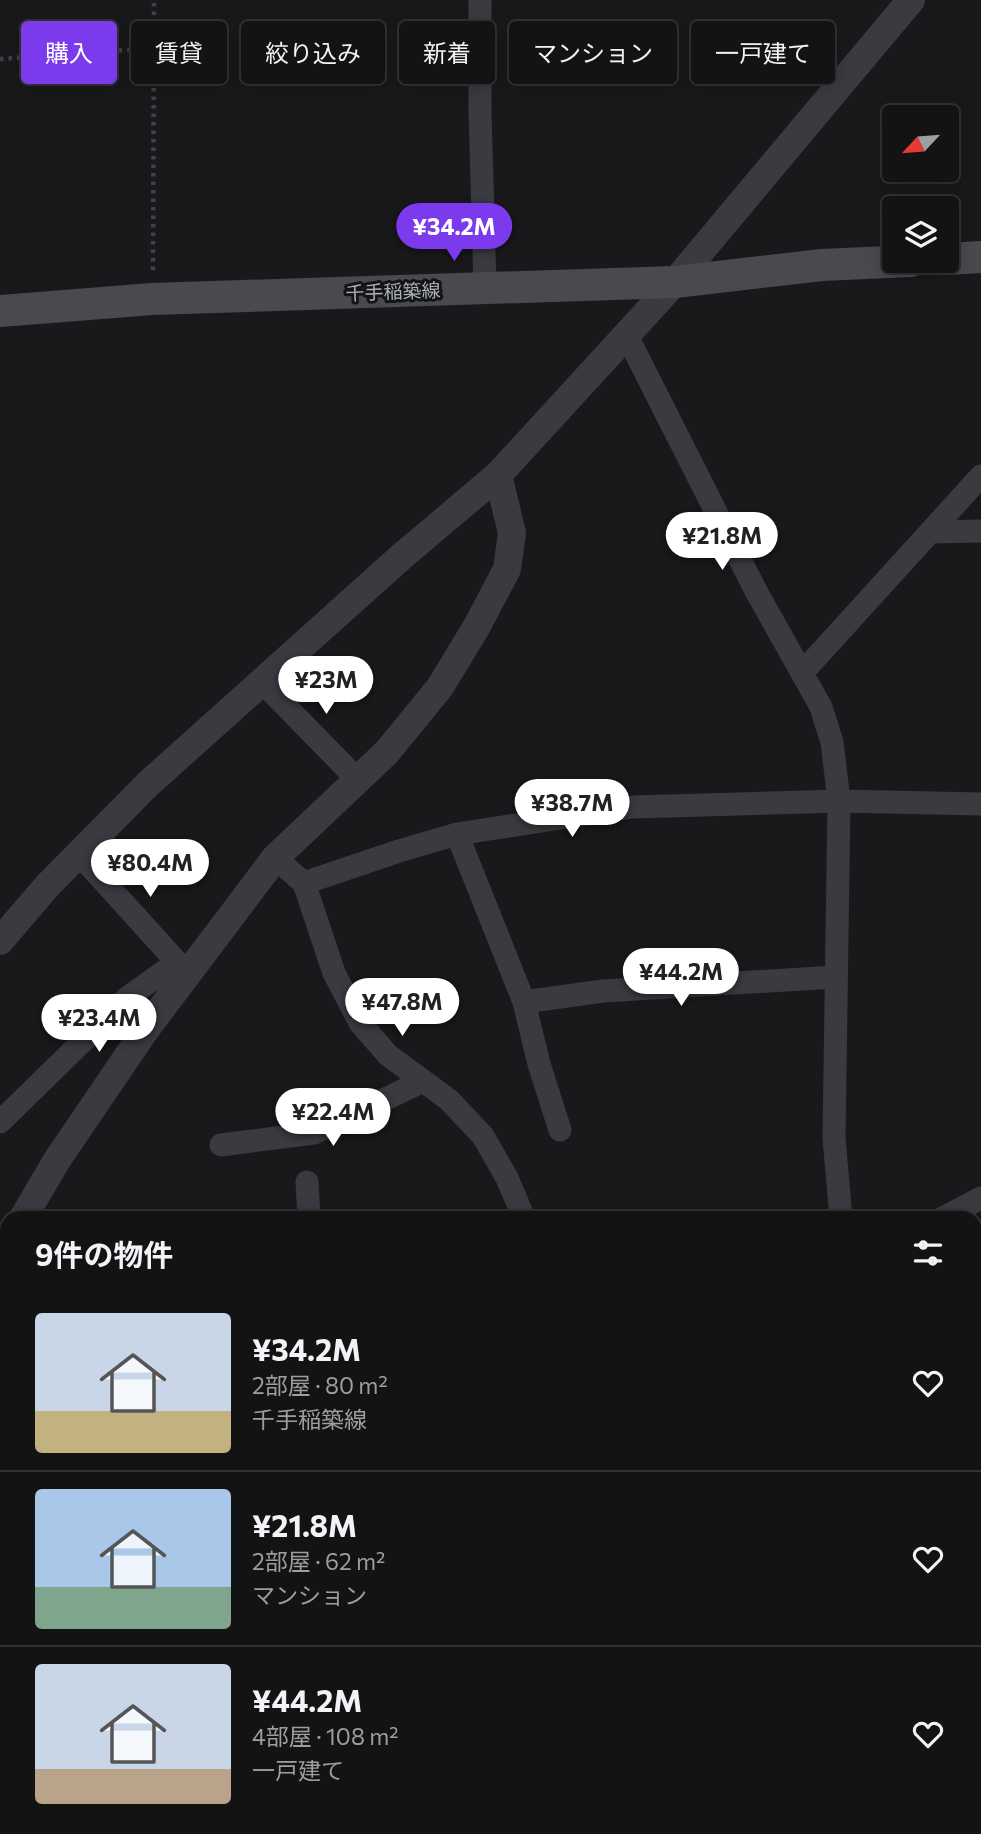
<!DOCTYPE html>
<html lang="ja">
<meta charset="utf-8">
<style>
:root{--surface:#131314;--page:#1c1c1d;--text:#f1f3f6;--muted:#9d9ea0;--line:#323234;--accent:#7c3aed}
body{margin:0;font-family:Commissioner,"Noto Sans JP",sans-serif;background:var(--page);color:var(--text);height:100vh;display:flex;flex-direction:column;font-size:26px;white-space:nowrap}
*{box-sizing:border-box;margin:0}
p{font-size:23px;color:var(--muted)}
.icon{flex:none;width:38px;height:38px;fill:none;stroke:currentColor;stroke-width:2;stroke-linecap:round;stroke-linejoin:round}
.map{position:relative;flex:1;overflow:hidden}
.drawer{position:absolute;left:0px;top:1211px;width:982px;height:623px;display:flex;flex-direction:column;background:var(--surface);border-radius:21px 21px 0 0;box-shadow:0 4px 18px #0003,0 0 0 2px var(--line)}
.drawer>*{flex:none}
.guide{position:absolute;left:21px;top:21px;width:940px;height:63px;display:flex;gap:14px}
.needle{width:46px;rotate:244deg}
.fabs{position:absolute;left:882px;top:105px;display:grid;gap:14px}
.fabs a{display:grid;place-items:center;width:77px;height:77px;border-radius:7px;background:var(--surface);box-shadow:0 4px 18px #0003,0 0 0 2px var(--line);font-size:35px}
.price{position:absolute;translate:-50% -60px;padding:0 16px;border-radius:24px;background:#fff;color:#222;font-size:23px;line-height:46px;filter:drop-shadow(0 2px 4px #0008)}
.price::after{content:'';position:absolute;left:50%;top:42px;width:21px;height:16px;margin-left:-10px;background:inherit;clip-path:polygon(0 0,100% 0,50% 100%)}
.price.active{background:var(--accent);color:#fff}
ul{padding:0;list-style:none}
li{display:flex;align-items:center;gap:21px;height:175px;padding:0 35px}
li+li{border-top:2px solid var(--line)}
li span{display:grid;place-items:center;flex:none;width:196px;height:140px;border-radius:7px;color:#555}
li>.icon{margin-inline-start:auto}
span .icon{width:84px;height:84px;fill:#fffc;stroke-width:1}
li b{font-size:30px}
h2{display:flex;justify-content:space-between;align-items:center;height:84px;padding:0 35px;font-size:30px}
.tag{padding:0 24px;border-radius:7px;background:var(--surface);box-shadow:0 4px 18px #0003,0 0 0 2px var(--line);font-size:24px;line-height:63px}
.tag.active{background:var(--accent);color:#fff}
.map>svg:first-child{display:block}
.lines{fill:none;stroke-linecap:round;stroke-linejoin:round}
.path{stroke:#404247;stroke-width:4.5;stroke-dasharray:3.5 5;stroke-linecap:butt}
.minor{stroke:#3a3b40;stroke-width:23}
.tertiary{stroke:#3a3b40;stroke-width:28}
.secondary{stroke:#484a50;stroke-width:32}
.labels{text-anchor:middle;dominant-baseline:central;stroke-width:6;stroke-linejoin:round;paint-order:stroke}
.street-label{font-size:19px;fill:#acb1ba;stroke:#141416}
</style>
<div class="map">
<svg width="981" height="1834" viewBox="0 0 981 1834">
<rect width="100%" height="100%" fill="#19191b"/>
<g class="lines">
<path class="path" d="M0,59l154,-11
M153,270l1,-270"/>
<path class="minor" d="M480,0v110l5,178
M627,336l129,255 65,116 11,35 7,59 -5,337 7,80
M930,532l51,-1
M802,673l179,-197
M263,683l95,97
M457,834l67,168 15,62 21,66
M79,854l107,118
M275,858l29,25 30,90 26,50 28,32 61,45 34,36 24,42 17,40
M304,883l95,-32 58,-17 176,-27 206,-6 142,3
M524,1002l79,-11 232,-14
M0,1122l127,-124 50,-36
M221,1145l93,-12 109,-52
M307,1182l2,36
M943,1218l38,-20
M975,1484l6,6
M975,1798l6,11
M110,1827l12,7
M436,1827l4,7
M592,1827l4,7"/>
<path class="tertiary" d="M0,941l48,-56 100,-101 253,-227 97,-82 177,-193 236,-282
M23,1218l34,-58 89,-131 129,-171 112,-106 53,-65 37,-61 30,-57 5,-36 -14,-58
M0,1258l7,-12
M0,1826h7"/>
<path class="secondary" d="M947,259l34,-2
M0,311l152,-12 523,-17 147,-17 89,-4"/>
</g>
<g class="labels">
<g class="street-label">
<text transform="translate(393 291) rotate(-2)">千手稲築線</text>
</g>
</g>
</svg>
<div class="fabs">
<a><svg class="needle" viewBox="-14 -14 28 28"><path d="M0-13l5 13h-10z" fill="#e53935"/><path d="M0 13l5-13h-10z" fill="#9d9ea0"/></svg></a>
<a><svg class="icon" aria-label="layers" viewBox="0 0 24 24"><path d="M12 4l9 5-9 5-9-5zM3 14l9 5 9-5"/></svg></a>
</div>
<b class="price active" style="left:454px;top:263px">¥34.2M</b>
<b class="price" style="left:722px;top:572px">¥21.8M</b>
<b class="price" style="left:326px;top:716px">¥23M</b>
<b class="price" style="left:572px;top:839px">¥38.7M</b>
<b class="price" style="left:150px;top:899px">¥80.4M</b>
<b class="price" style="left:681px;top:1008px">¥44.2M</b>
<b class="price" style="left:402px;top:1038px">¥47.8M</b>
<b class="price" style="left:99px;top:1054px">¥23.4M</b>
<b class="price" style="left:333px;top:1148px">¥22.4M</b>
<div class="guide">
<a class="tag active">購入</a>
<a class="tag">賃貸</a>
<a class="tag">絞り込み</a>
<a class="tag">新着</a>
<a class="tag">マンション</a>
<a class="tag">一戸建て</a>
</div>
<section class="drawer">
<h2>9件の物件<svg class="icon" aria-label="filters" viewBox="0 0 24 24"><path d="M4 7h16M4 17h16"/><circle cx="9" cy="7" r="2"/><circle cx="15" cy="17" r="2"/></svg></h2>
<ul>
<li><span style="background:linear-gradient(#c9d6e8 70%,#c2b280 0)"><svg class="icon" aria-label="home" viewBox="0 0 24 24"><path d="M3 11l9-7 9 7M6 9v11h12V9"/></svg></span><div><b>¥34.2M</b><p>2部屋 · 80 m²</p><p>千手稲築線</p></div><svg class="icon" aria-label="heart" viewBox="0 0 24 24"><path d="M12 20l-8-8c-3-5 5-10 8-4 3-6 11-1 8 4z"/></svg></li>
<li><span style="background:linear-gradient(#a9c7e8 70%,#7fa58c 0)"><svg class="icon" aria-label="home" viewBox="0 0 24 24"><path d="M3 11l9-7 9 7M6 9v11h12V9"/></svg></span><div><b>¥21.8M</b><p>2部屋 · 62 m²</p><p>マンション</p></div><svg class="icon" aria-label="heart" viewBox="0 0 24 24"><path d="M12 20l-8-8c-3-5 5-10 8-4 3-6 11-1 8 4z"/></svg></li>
<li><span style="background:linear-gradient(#c9d6e8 75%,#b9a48a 0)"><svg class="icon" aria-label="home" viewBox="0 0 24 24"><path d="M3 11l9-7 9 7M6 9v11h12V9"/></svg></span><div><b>¥44.2M</b><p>4部屋 · 108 m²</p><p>一戸建て</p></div><svg class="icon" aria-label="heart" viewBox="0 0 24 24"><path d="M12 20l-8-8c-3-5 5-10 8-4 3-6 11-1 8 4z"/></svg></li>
</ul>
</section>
</div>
